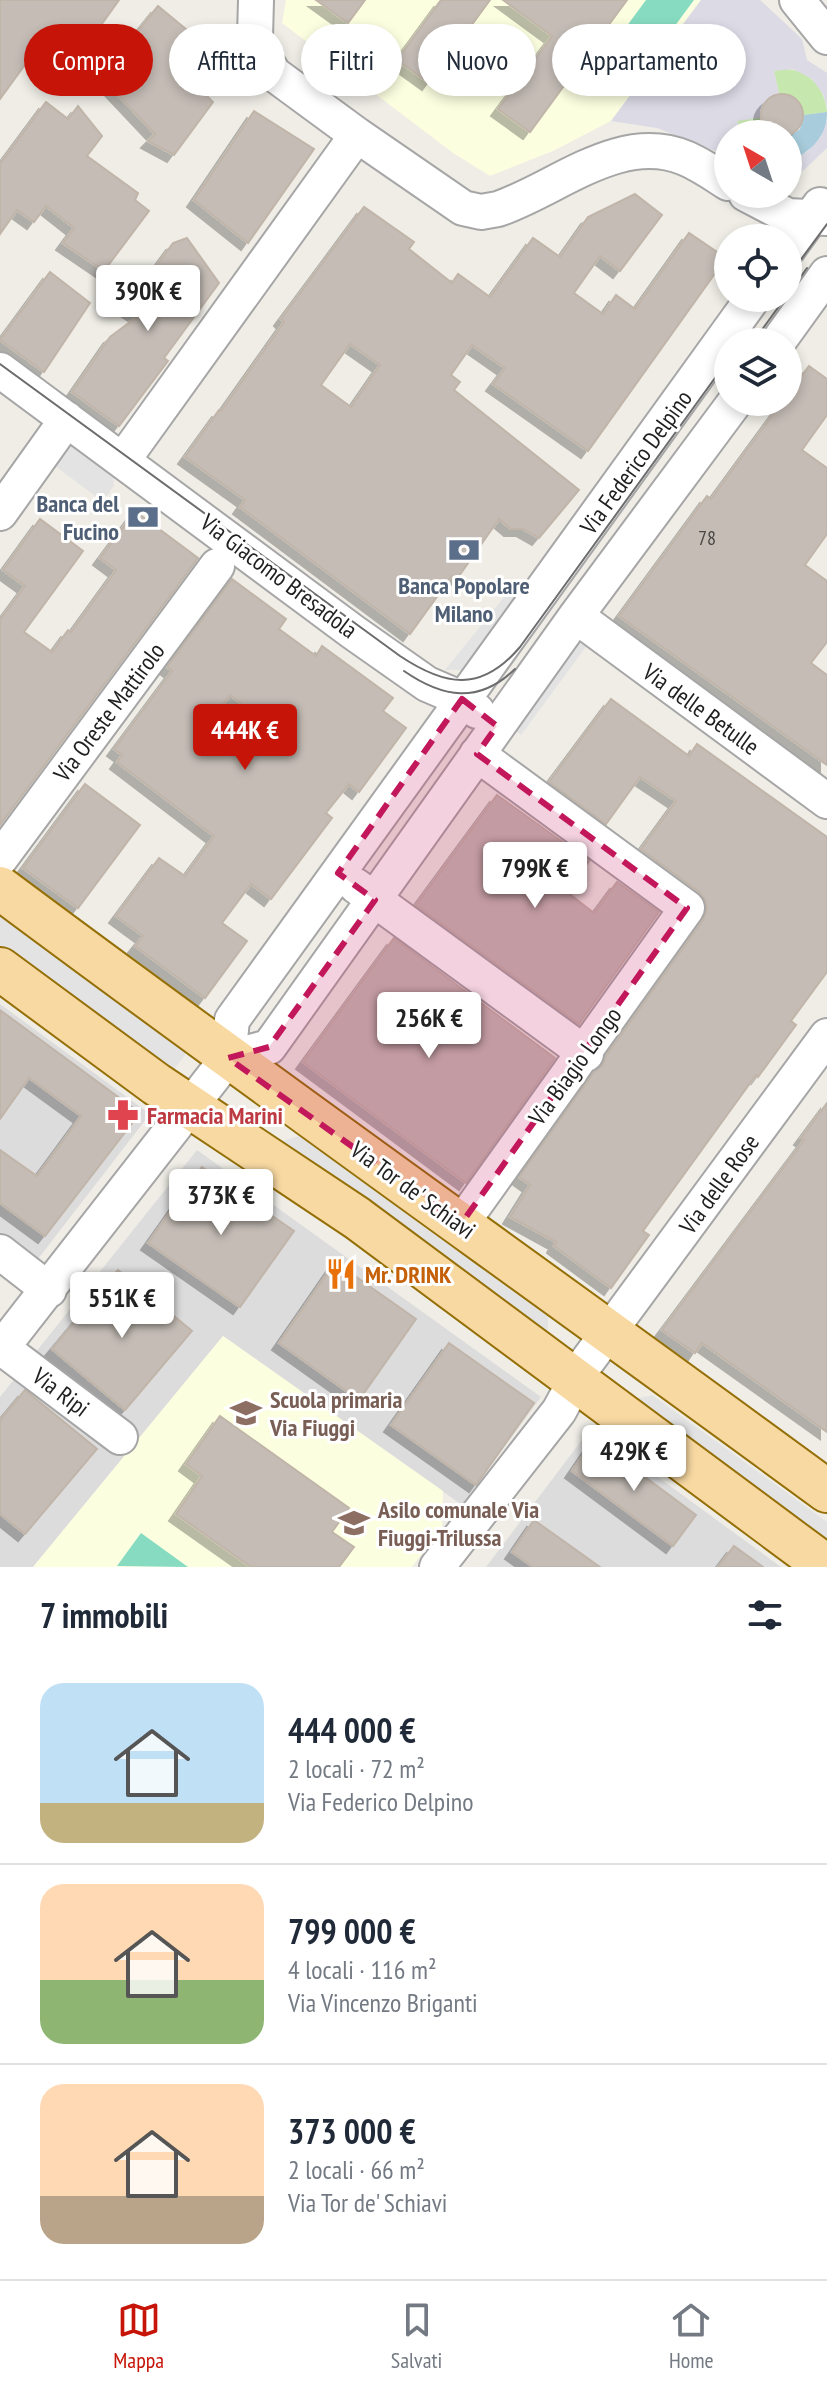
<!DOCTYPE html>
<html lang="it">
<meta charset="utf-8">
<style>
:root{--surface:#fff;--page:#f6f6f7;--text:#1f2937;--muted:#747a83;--line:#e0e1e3;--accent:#c61508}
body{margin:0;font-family:"PT Sans Narrow",sans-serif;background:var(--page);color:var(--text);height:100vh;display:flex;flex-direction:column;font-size:30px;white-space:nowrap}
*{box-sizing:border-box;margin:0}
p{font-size:26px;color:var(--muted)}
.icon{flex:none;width:44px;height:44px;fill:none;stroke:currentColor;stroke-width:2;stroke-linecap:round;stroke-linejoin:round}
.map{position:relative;height:1567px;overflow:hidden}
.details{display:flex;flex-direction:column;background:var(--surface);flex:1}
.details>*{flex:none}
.top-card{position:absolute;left:24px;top:24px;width:780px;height:72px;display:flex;gap:16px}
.needle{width:52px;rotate:321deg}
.tools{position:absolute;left:714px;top:120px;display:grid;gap:16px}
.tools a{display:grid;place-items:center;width:88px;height:88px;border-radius:50%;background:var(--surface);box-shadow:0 4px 12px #0003;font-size:40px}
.price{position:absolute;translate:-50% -68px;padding:0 18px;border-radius:8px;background:#fff;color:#222;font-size:26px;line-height:52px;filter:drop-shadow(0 2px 4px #0008)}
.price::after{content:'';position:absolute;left:50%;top:48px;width:24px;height:18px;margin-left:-12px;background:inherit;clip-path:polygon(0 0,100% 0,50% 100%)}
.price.current{background:var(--accent);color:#fff}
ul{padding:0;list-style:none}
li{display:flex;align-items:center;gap:24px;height:200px;padding:0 40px}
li+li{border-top:2px solid var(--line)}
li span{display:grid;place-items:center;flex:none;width:224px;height:160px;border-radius:24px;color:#555}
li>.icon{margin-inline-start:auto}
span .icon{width:96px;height:96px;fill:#fffc;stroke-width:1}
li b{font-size:34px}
h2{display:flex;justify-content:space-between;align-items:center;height:96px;padding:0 40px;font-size:34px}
.pill{padding:0 28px;border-radius:36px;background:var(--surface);box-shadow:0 4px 12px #0003;font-size:28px;line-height:72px}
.pill.current{background:var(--accent);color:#fff}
.tabs{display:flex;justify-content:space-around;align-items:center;height:112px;border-top:2px solid var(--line);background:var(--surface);font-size:22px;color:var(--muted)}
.tabs a{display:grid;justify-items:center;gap:4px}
.tabs .current{color:var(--accent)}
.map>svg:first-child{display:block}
.residential{fill:#dddcdc}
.education{fill:#fcfee0}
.grass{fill:#c6e7ae}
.pitch{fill:#87dbc1}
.parking{fill:#e3e3e3}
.plaza{fill:#dbdae5}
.water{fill:#a8ccdb}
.building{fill:#c4bcb5;stroke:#c1b5a9;stroke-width:2;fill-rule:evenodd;filter:url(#shadow)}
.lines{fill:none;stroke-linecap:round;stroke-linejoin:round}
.minor-casing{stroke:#a6a6a6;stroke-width:38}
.major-casing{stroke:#946f06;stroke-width:46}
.minor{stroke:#fff;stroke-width:34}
.major{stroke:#f8d9a2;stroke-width:42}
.tram{stroke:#6d6d6d;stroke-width:2}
.marked{fill:#c2185b;fill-opacity:0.2;stroke:#c2185b;stroke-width:6;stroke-dasharray:16 10;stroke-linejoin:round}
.labels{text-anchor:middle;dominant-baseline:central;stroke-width:6;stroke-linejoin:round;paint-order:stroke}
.number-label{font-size:20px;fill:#484644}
.street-label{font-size:24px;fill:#1f1f1f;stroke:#fff}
.service-label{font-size:24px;font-weight:bold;fill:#4e5e75;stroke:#fff;text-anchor:end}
.health-label{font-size:24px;font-weight:bold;fill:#be3a42;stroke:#fff;text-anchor:start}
.food-label{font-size:24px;font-weight:bold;fill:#c56008;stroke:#fff;text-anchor:start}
.education-label{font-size:24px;font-weight:bold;fill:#785e54;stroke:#fff;text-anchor:start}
</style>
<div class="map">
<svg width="827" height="1567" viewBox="0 0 827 1567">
<defs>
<filter id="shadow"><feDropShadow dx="-7" dy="7" stdDeviation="0" flood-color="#0004"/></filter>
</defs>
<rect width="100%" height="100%" fill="#efede6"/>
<path class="residential" d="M0,1004l150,110 -119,154 -31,-24z
M197,1150l344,247 -79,108 -239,-169 -190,231h-33v-170z
M591,1428l190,139h-295z"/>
<path class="education" d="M286,0h415l-90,121 -58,30 -63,25 -37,-23 -171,-130z
M223,1336l220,155 -1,36 -30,40h-379z"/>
<path class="grass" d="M783,69c25,0 42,18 44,43l-23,3c-2,-15 -11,-21 -25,-21l-5,-23z
M760,118l2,7 9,9h-30l-4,-14z"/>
<path class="pitch" d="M646,0h48l-68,92 -31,-23z
M141,1533l47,34 -71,-1z"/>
<path class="parking" d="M72,443l41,32 1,10 -6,10 -10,3 -43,-32 -4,-10 10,-12z
M517,581l17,10 -60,79h-29z
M561,643l27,1 -67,91 -17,-12z
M0,904l186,136 -1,15 -12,16 -173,-117z
M299,1136l249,181v24l-272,-198z
M652,1395l175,127v28l-196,-150z"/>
<path class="plaza" d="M701,0h59l42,39 5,21 20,13v34l-4,-13 -11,-15 -19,-10 -19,2 5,23 -13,6 -6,18 -23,3 4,13h-13v22l-71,-28 -46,-7z
M827,120v28l-23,22 -16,5v-16l19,-7 13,-14z"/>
<path class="water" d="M827,112c0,22 -12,35 -30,46l-9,-21 12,-8 4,-14z"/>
<path class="building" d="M0,0h119l-40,56 -28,-27 -51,70z
M316,0h49l-17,23z
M441,0h49l-61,83 -32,-23z
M503,0h124l-97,132 -32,-23 54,-73z
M158,6l46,38 -15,23 22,13 -6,14 8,8 -39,53 -26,-14 7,-7 -54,-57z
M761 115a21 21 0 1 1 42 0a21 21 0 1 1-42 0Z
M46,102l22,17 10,-13 24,30 -15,20 51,37 -3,7 14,11 -45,60 -41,-28 11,-15 -28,-22 -12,16 -17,-12 -17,24v-70z
M254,111l60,38 -66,94 -54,-43z
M635,194l27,21 -42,56 -20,-15 -26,37 29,21 13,-19 19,14 54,-76 37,25 -138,193 -95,-67 12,-16 -33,-23 -21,30 9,7 -6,8 125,100 -40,48 -16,-9h-12l-12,-10 -42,60 -5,-3 -42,58 -170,-127 5,-7 -60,-43 34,-47 2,1 63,-89 -3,-3 83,-112 50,35 -5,7 43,34 6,-9 32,23 43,-59 27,19 28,-40zM350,344l30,21 -29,42 -30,-22z
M187,238l32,45 -55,75 4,3 -49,65 -47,-34 38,-55 28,-21 -12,-8 47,-65z
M50,272l40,31 -46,69 -44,-32z
M809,366l18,13v36l-25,35 25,18v66l-22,31 22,16v61l-16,21 16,12v90l-208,-149 88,-120 4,3 71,-97h6v-8z
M135,511l63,47 -198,267v-205l25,-34 -22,-16 37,-51 43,32 -59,81 28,20 16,-22 3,2 45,-62 -16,-12z
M232,579l54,40 -7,10 37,27 6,-10 71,52 -10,13 23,17 -47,64 -10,-8 -23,29 6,5 -61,81 -20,-15 -29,39 25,18 -42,57 -70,-52 8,-10 -27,-20 43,-58 26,18 29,-40 -97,-74 5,-7 -8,-6 58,-78 -5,-4zM230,695l35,26 -23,31 -36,-24z
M611,699l78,57 8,-12 130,93v135l-36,49 5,4 -38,52 -2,-2 -113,156 6,4 -38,53 -57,-42 2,-4 -46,-25 20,-32 -11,-8 75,-105 9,-7 3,-9 97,-136 4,-9 -1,-10 -7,-9 -58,-43 35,-48 -36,-24 -34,47 -57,-42z
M85,784l55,41 -62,83 -55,-40z
M497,795l92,66 -22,31 27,21 23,-31 42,30 -80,112 -163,-119z
M394,938l161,120 -89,125 -163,-121z
M0,1010l140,103 -95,123 -45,-33v-53l37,26 44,-60 -52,-38 -29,41z
M827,1103v329l-125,-89 -7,10 -33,-23 142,-190 -3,-2z
M202,1167l92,64 -54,76 -92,-64z
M335,1262l81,57 -57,81 -80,-57z
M118,1270l74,61 -67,79 -73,-61z
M449,1343l85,60 -58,82 -85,-60z
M25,1390l72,59 -72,85 -25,-20v-94z
M220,1416l129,92 -17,24 22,15 -15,20h-88l-75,-53 26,-38 -16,-12z
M594,1439l102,76 -23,31 -101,-75z
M534,1520l66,47h-67l-21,-15z
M734,1546l29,21h-45z"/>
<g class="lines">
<defs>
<path id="minor" d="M256,0l-1,37 5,15 14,22 83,61 106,73 18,4 17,-3c59,-20 122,-78 187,-51 15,6 29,16 43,25
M797,0l30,37
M746,194l42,22 39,2
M788,249l32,-44
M778,342l49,-68
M0,370l353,262 74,52 35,15 15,12
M123,460l234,-325
M0,513l67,-94
M576,616l251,185
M0,859l217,-293
M356,886l230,168
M228,1058l4,-38 521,-722
M228,1058l41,-11 307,-431 159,-214
M461,1224l226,-316 -210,-154
M0,1252l49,38
M2,1348l118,89
M0,1350l228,-292
M437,1567l122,-156 24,-44 244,-331"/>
<path id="major" d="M0,888c273,204 552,401 827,603
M0,969l156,115 201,134 470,349"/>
</defs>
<use href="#minor" class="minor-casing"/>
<use href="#major" class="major-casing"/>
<use href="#minor" class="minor"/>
<use href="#major" class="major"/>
<path class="tram" d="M788,277l39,-53
M788,294l19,-26
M753,342l32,-44
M0,364l400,292c45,30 81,37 120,-9l208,-287
M404,671c39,27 75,33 111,-2"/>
</g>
<path class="marked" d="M462,699l35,27 -20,28 210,154 -226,316 -233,-166 41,-11 106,-147 -37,-27z"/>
<defs>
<symbol id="bank-bare" viewBox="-9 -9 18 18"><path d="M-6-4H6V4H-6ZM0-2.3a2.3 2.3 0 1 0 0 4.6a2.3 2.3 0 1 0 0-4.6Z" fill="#5c6f8a" stroke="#fff" stroke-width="2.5" paint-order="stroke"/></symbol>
<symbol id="pharmacy-bare" viewBox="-9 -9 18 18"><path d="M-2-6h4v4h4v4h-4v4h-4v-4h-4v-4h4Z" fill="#e0444e" stroke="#fff" stroke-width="2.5" paint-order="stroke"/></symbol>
<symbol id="restaurant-bare" viewBox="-9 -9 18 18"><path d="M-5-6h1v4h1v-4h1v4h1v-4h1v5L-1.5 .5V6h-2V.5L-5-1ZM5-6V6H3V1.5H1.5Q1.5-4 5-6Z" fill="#e8710a" stroke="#fff" stroke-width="2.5" paint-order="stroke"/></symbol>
<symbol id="school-bare" viewBox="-9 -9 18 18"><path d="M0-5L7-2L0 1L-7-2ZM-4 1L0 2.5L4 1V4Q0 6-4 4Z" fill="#8d6e63" stroke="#fff" stroke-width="2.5" paint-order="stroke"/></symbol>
</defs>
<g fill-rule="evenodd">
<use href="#bank-bare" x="121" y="495" width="44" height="44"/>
<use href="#bank-bare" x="442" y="528" width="44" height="44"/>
<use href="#pharmacy-bare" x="101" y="1093" width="44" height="44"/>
<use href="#restaurant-bare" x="319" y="1252" width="44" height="44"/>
<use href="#school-bare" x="224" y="1391" width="44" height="44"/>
<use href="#school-bare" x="332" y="1501" width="44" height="44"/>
</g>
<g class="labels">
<g class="number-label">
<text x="707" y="538">78</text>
</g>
<g class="street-label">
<text transform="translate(636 462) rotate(-54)">Via Federico Delpino</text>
<text transform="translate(279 576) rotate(37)">Via Giacomo Bresadola</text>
<text transform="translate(701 709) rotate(36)">Via delle Betulle</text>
<text transform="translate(109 712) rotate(-53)">Via Oreste Mattirolo</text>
<text transform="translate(575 1066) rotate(-54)">Via Biagio Longo</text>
<text transform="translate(719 1184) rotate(-54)">Via delle Rose</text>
<text transform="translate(413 1190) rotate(36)">Via Tor de' Schiavi</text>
<text transform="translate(61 1392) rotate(37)">Via Ripi</text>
</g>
<g class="service-label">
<text x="119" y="503">Banca del<tspan x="119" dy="28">Fucino</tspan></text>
<text x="464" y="585" text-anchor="middle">Banca Popolare<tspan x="464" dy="28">Milano</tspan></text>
</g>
<g class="health-label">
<text x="147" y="1115">Farmacia Marini</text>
</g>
<g class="food-label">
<text x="365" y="1274">Mr. DRINK</text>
</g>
<g class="education-label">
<text x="270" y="1399">Scuola primaria<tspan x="270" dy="28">Via Fiuggi</tspan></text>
<text x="378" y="1509">Asilo comunale Via<tspan x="378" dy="28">Fiuggi-Trilussa</tspan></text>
</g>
</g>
</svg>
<div class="tools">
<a><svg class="needle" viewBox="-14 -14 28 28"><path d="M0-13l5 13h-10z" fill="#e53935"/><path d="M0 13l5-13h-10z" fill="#747a83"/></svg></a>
<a><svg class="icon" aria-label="locate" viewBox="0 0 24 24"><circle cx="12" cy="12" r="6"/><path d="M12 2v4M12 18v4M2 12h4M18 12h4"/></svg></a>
<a><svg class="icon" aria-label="layers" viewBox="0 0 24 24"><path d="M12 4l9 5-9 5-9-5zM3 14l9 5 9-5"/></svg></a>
</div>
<b class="price" style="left:148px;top:333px">390K €</b>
<b class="price current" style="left:245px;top:772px">444K €</b>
<b class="price" style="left:535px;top:910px">799K €</b>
<b class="price" style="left:429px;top:1060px">256K €</b>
<b class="price" style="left:221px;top:1237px">373K €</b>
<b class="price" style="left:122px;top:1340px">551K €</b>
<b class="price" style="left:634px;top:1493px">429K €</b>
<div class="top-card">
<a class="pill current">Compra</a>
<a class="pill">Affitta</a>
<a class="pill">Filtri</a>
<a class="pill">Nuovo</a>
<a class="pill">Appartamento</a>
</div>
</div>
<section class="details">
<h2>7 immobili<svg class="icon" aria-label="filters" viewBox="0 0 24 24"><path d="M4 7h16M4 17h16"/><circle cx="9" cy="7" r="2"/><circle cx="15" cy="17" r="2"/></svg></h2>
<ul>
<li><span style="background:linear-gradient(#bfe0f5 75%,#c2b280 0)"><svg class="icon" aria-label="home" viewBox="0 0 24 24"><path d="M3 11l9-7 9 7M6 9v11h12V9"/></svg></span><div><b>444 000 €</b><p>2 locali · 72 m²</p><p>Via Federico Delpino</p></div></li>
<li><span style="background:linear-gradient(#ffd9b3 60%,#8fb573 0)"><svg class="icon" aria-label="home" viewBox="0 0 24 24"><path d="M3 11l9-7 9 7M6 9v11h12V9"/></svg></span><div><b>799 000 €</b><p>4 locali · 116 m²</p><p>Via Vincenzo Briganti</p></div></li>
<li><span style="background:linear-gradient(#ffd9b3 70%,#b9a48a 0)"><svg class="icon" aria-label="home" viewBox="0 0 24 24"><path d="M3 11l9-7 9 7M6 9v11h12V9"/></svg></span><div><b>373 000 €</b><p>2 locali · 66 m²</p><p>Via Tor de' Schiavi</p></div></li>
</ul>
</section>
<nav class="tabs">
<a class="current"><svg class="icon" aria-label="map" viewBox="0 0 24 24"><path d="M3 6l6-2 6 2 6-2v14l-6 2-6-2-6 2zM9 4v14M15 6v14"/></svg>Mappa</a>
<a><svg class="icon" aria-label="saved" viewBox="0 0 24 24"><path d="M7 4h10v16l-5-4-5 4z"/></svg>Salvati</a>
<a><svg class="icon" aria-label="home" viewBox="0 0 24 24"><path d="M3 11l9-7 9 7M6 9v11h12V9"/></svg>Home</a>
</nav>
